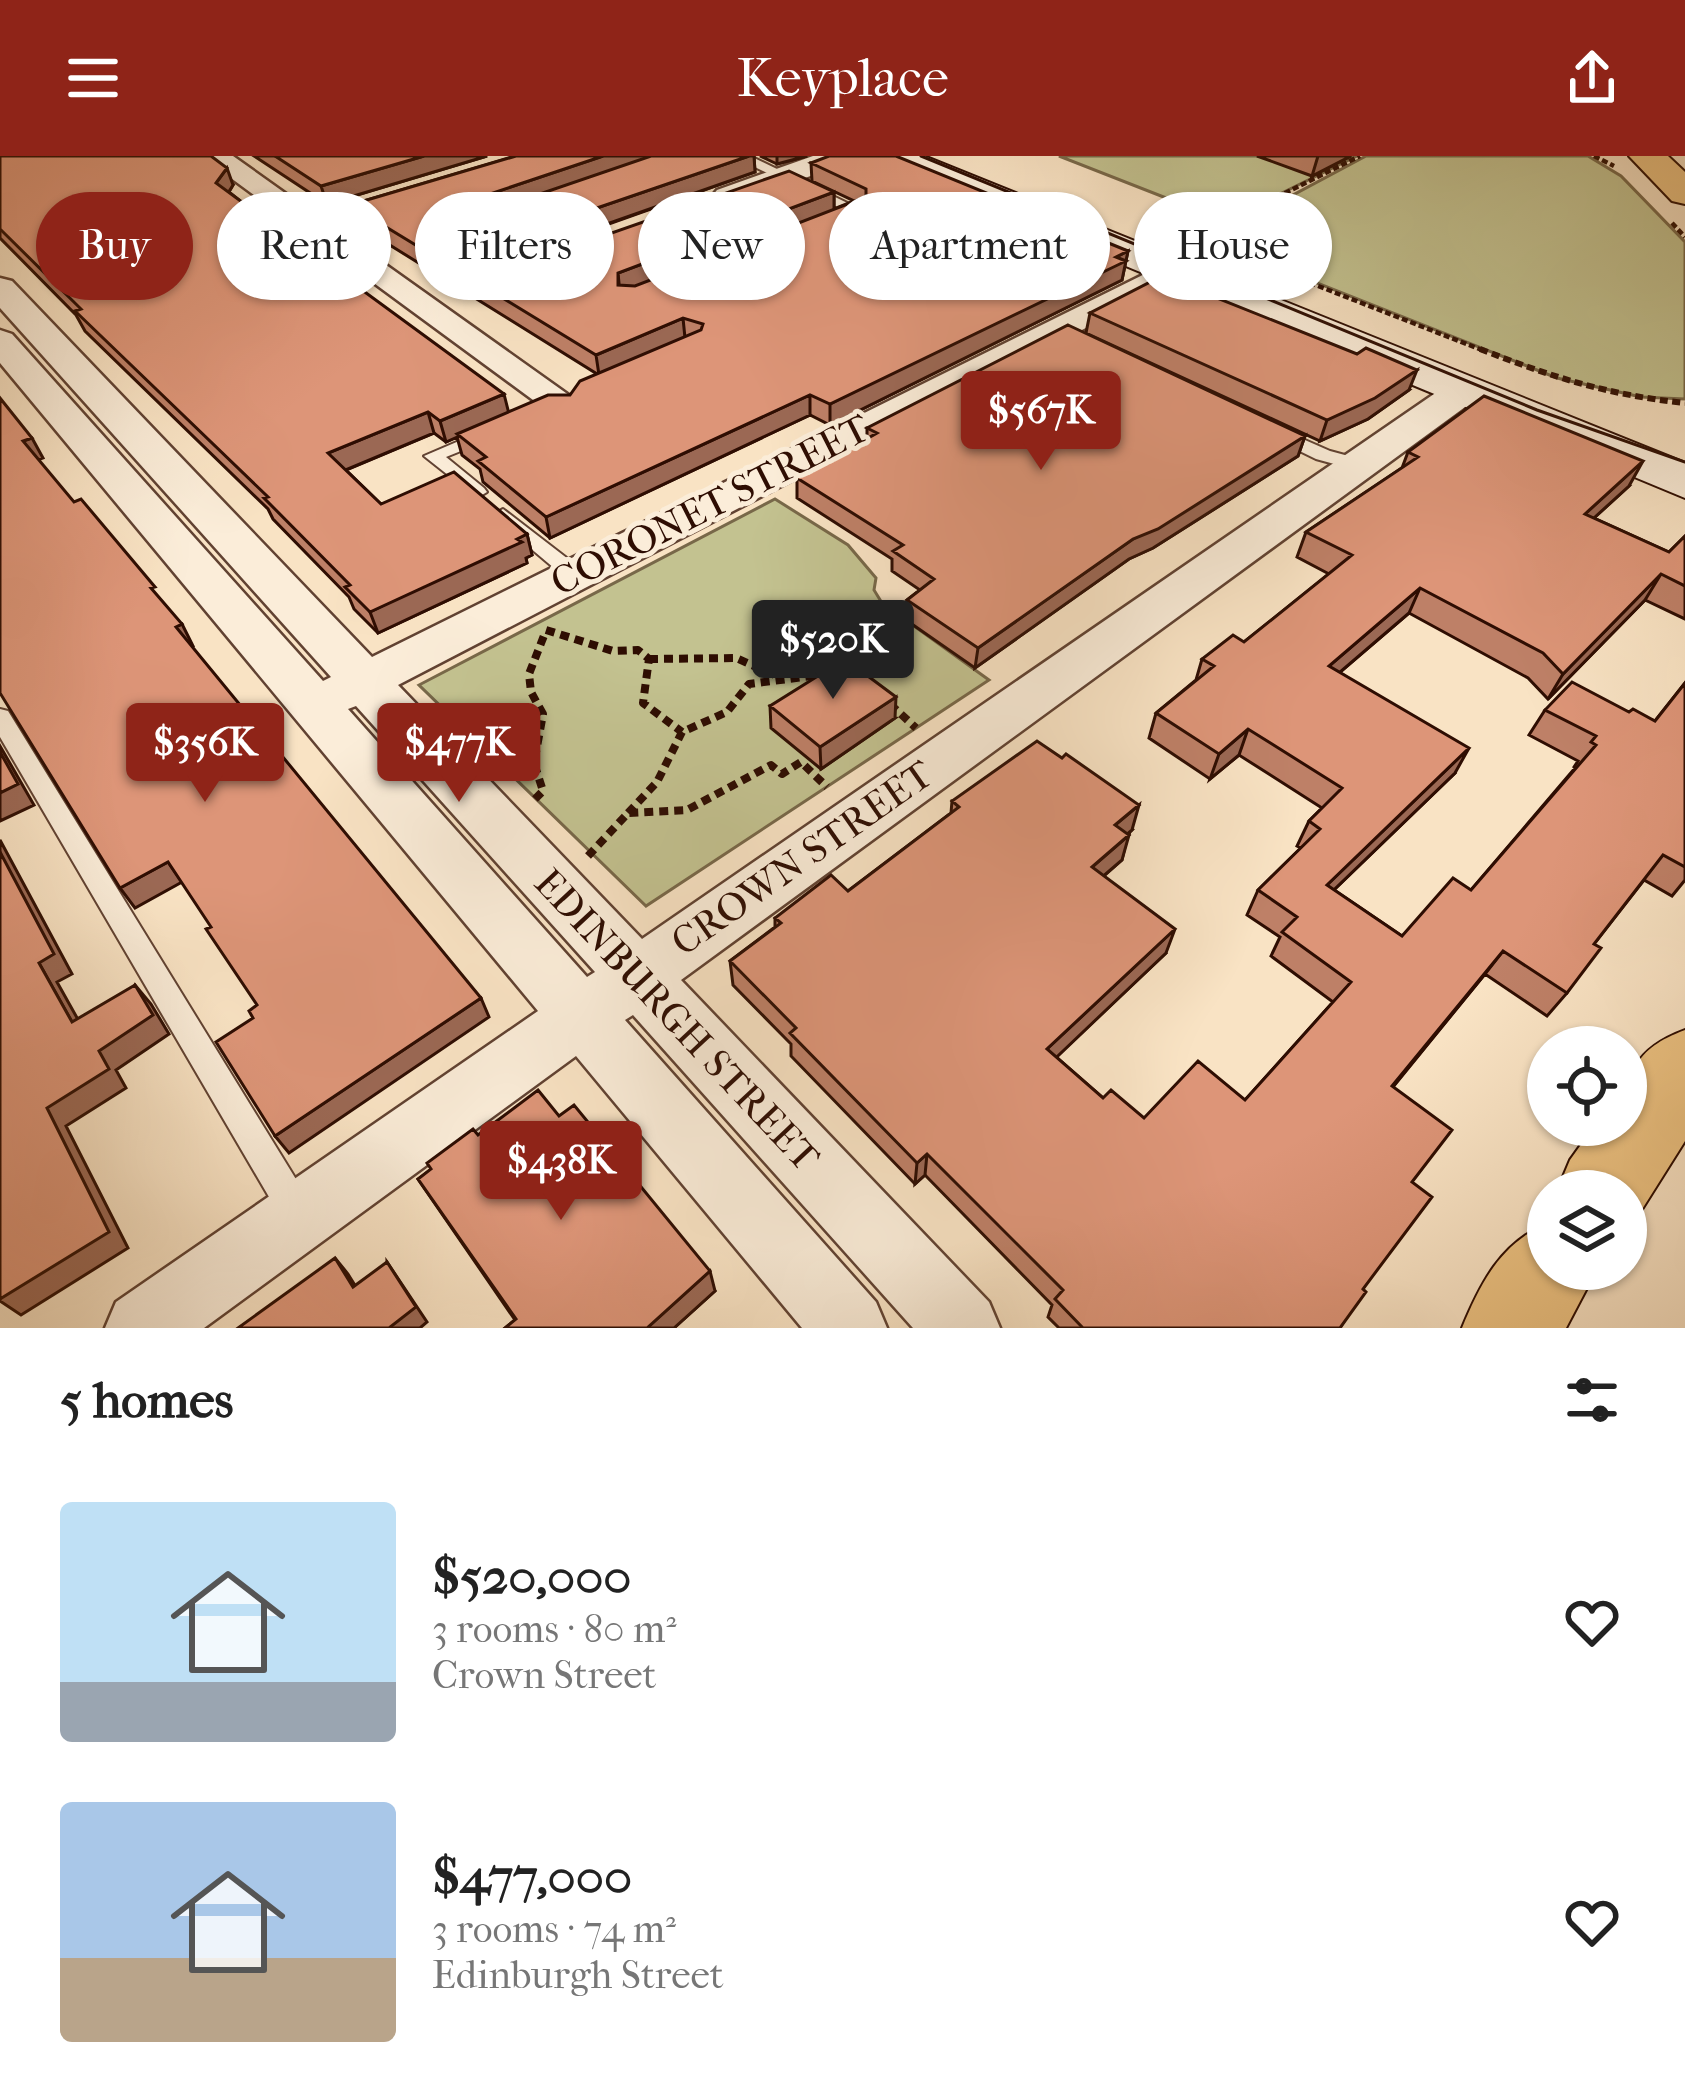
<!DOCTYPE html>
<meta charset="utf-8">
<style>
:root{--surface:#fff;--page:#f2f2f2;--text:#222;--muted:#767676;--accent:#8f2418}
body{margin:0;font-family:"IM FELL French Canon",serif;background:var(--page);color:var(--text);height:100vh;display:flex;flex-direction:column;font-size:45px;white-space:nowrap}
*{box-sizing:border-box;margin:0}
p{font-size:39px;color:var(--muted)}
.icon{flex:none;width:66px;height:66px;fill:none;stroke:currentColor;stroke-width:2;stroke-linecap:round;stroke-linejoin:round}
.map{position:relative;height:1172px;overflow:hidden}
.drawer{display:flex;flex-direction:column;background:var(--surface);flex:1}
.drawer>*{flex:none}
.hud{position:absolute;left:36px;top:36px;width:1614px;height:108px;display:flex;gap:24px}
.controls{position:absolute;left:1527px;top:870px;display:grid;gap:24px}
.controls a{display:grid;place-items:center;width:120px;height:120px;border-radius:50%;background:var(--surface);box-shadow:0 3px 9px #0004;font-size:60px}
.price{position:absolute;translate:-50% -102px;padding:0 27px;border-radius:12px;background:var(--accent);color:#fff;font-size:39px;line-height:78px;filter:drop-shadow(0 3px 6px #0008)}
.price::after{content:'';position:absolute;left:50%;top:72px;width:36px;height:27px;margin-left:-18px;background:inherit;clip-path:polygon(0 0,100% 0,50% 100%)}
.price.current{background:#222;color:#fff}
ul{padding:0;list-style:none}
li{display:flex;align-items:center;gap:36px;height:300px;padding:0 60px}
li span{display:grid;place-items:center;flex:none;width:336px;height:240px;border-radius:12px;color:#555}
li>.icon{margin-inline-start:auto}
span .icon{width:144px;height:144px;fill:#fffc;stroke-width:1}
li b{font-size:51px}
h2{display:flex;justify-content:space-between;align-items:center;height:144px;padding:0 60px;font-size:51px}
.chip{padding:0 42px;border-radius:54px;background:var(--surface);box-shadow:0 3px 9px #0004;font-size:42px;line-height:108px}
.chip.current{background:var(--accent);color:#fff}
header{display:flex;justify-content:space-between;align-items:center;height:156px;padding:0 60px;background:var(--accent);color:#fff;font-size:54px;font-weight:600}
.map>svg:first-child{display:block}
.green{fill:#c3c290;stroke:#786849;stroke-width:3}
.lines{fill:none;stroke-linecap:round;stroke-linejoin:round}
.service-casing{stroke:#614232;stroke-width:4}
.minor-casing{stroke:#614232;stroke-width:5}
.secondary-casing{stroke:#2e0d02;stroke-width:4}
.primary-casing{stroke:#2e0d02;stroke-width:4}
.path-far2{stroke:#2e0d02;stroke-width:4.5;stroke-dasharray:6 3;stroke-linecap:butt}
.path-far1{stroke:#2e0d02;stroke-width:6;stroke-dasharray:8 4.5;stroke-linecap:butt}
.path{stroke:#2e0d02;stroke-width:8;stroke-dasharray:9 6;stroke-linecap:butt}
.service{fill:#fbedd9;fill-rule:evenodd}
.minor{fill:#fbedd9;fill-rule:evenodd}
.secondary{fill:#fbedd9;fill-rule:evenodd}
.primary{fill:#ecc282;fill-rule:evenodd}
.tram{stroke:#2e0d02;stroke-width:3}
.wall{fill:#be8067;stroke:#2e0d02;stroke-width:3}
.shaded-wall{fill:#9b6854;stroke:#2e0d02;stroke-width:3}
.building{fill:#dd9578;stroke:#2e0d02;stroke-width:3}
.labels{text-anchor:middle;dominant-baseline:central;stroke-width:10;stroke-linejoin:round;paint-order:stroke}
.street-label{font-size:39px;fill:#2e0d02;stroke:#fbedd9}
</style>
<header><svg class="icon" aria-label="menu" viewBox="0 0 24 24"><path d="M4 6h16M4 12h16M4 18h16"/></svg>Keyplace<svg class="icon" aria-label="share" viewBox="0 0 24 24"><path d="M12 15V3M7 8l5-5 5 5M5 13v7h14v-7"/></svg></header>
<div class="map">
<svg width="1685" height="1172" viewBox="0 0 1685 1172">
<rect width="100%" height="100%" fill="#f9e3c4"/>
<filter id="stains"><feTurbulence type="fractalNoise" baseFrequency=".00167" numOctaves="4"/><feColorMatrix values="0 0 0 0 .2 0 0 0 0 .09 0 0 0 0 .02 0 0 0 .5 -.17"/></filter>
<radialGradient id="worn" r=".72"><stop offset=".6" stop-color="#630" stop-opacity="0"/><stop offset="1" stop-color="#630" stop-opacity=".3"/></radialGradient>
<path class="green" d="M1059,0h298l-132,65z
M1366,0h222l33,20 64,66v157l-44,-2 -84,-19 -278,-110 -28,-20 -8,-15 5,-14z
M775,343l73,46 28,33 -2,12 8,13 107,77 -343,226 -227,-221z"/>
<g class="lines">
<defs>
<path id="service" d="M732,0h18l114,55 -19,10h-10v-6l10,-4z
M1273,270l57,25 37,10 2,4 -9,6 -44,-12 -49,-24v-8z
M487,273l6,1v8l-47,19 38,31 3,4 -10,6 -53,-42z
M503,353l78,60 3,5 -3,5h-14l-71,-60 -3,-4z
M0,553l8,2 302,491 4,12 -4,12 -12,4 -12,-4 -286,-489z"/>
<path id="minor" d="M201,0h32l347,247 -6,8h-26z
M813,0h41l-4,6 -113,40h-20l-5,-6 5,-6z
M1171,105l11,3 5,7 -5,7 -784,407 244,254 808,-556h26l6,8 -6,8 -795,581 308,322 11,26h-87l-280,-313 -8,5 251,282 11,26h-85l-226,-272 -372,272h-99l11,-26 422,-291 -538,-648v-33l12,4 311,347 8,-4 -331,-369v-30l12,3 360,376zM356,550l239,266 -8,5 -239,-268z"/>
<path id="secondary" d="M875,0h49l761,307v35l-805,-334z"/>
<path id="primary" d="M1629,0h39l17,16v32l-13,-3z
M1685,874v111l-51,81 -8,3v-34h-69l13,-31 25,-35h31c0,-52 8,-76 59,-95z
M1548,1067v46h49l-31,59h-104c19,-46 39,-85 86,-105z"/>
</defs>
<use href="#service" class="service-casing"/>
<use href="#minor" class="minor-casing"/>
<use href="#secondary" class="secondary-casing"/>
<use href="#primary" class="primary-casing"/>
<path class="path-far2" d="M1594,0l20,10
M1240,60l-3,18 30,32 220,86
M1672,67l13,14
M1196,81l164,-81"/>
<path class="path-far1" d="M1480,193c72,28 128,46 205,54"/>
<path class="path" d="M546,474l67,21 25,-1 11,9 -6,44 39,29
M649,503l87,-1 48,21
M890,548l26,24
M535,643l8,-8 -9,-28 9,-49 -12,-22 -2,-18 16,-41
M628,657l29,-31 25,-50 45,-20 22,-28 78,-10
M588,700l40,-43 59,-3 84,-45 11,9 19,-12 26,25"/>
<use href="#service" class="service"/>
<use href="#minor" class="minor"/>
<use href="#secondary" class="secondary"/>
<use href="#primary" class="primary"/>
<path class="tram" d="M921,0l616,254 148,52"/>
</g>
<path class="wall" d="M0,0l233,29 -4,7 279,220 62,-17 27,-21 -241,-150 -6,-19 165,-49h239l1,16 -211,75 7,4 15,-2 268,-57v17l20,-8 -42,-20 -1,-18 317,88 -6,29 -292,145 -20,-10 -260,123 -67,-56 -3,-13 -18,-14 -5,-18 -11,5 -12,-9 -88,37 35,34 146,30 5,21 -6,3 1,5 -149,70 -24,-24 -5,-12 -76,-78 -5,-10 -183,-178 -9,-16 -76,-77z
M254,0h233l-160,48z
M760,0h47l-30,8z
M1257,0h94l-39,20z
M1090,157l319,77 -41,29 -48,22 -234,-108z
M867,272l438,8 -7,20 -145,92 -24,11 -154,109 -69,-48 1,-20 13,-10 -28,-19v-12l-95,-61v-20l70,-39z
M1408,296l221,34 -35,32 75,34 16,-16v83l-40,-19 -97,99 -20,-21 -119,-65 -69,59 115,101 -121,117 68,46 69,-46 104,-122 -1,-1 4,-6 -49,-26 16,-25 84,2 26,9 30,-38v197l-13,16 -28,-16 -50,64 -27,49 -20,23 -62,-42 -92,113 19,95 -49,107 -23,39h-281l-11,-11 4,-12 -127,-130 -10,9 -124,-128v-12l-58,-59 -3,-24 45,-34v-9l73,-27 103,-78 1,-12 180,29 -4,4 -6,26 -18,16 62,77 -110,104 47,41 41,20 101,-18 88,-98 -62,-46 9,-19 -33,-22 11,-25 43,-42 -4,-2 12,-25 13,-13 -83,-53 -29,24 -61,-41 7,-25 40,-33 6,-21 42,-17 85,-68 -32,-17 9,-25 96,-64z
M770,550l125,12 -74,51 -50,-41z
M559,960l156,175 -41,37h-169l10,-8 -97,-141 60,-44z"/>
<path class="shaded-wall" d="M424,0h63l-160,48 -6,-18z
M603,0h53l-168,64 -4,-18 3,-7z
M749,0h5l1,16 -211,74 -7,8 -3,-18 7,-9z
M777,0h30l-30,8z
M1318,0h33l-39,20z
M227,12l6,17 -10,16 -7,-18z
M834,36v18l-213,94 -3,-31z
M1128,95l-6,29 -292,145v-21z
M683,162l2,20 -86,37 -3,-20z
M1417,214l-8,20 -41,29 -48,22 7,-21z
M504,238l5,20 -63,28 -6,-21z
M810,239v20l-260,123 -4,-21z
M428,256l6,21 -98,41 -8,-21z
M1305,280l-7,20 -145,92 -24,11 -154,109 3,-20 155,-109z
M32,282l11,20 -8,3 -12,-20z
M1643,305l-14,25 -58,53 14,-25z
M527,378l5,21 -6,3 1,5 -149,70 -8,-21z
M1661,418l-16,26 -97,99 15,-25z
M1420,432l-11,25 -91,78 11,-25z
M182,468l11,22 -5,2 -12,-21z
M896,541l-1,21 -74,51 -1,-22z
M1248,573l-9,26 -29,24 9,-25z
M0,590l34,59 -34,16z
M1469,592l-14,25 -141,136 13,-24z
M1139,649l-7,25 -23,20 6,-25z
M1129,679l-7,25 -36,31 6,-24z
M0,684l72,134 -15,8 33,59 -18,-19 -33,-59 -39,-111z
M168,706l14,20 -47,26 -15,-20z
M1175,773l-9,24 -125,119 6,-23z
M1503,795l-18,23 -109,133 16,-21z
M135,829l16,19 18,30 -53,36 10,18 -60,38 62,122 -107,67 -21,-14v-2l47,-191 52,-57z
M481,842l8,19 -200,136 -14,-17z
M927,998l-2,21 -10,9 2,-21z
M335,1102l13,16 18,29 -13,-16z
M387,1106l40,60 -7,6h-31z
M710,1115l5,20 -41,37h-27z"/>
<path class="building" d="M0,0h211l16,12 -11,15 288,211 -64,27 -12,-9 -100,41 53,51 73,-32 73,62 -10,5 5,3 -152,70 -25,-25 5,-2 -86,-87 4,-1 -193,-186 6,-2 -81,-80z
M275,0h149l-103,30z
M516,0h87l-116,39 -3,7 18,5 149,-51h98l-208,71 -7,9 1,6 16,9 15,-2 223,-78 45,21 -216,81v12l17,1 231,-89v-8l-55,-26 18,-7h67l232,95 -12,6 10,4 -296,143 -20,-9 -264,122 -68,-56 8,-4 -29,-23 91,-39h22l10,-14 121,-51 2,-6 -20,-6 -87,37 -246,-150z
M1162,120l195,78 9,-6 51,22 -42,28 -48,22 -237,-107z
M1068,169l237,111 -147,93 -25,10 -155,109 -71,-48 27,-21 -41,-28 10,-6 -106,-67 80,-45 -10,-5z
M1484,240l159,65 -58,53 84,38 16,-16v50l-24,-12 -98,100 -20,-21 -123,-65 -91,78 140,82 -142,137 75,51 51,-58 18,12 125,-145 -5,-3 5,-6 -51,-26 27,-28 57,30 4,-3 22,12 30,-38v184l-22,-12 -69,89 7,4 -34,45 -64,-42 -111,135 60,44 -40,52 20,15 -69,92 3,3 -26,36h-257l-28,-29 8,-9 -136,-136 -10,9 -127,-130 6,-5 -66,-67 51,-38 -6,-5 56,-43 17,16 111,-84 -7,-6 85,-60 25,17 4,-4 73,51 -24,20 14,10 -37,32 83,62 -128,120 56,49 8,-8 33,28 54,-57 47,39 106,-118 -69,-50 15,-15 -39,-27 62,-61 -11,-8 33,-33 -94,-59 -29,25 -63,-41 58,-47 -12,-7 31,-24 11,7 108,-87 -46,-23 112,-75 -10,-5z
M0,242l32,40 -9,3 51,61 7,-3 74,88 -4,1 31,36 -6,3 305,371 -206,138 -59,-94 37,-24 -4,-7 8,-6 -51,-76 5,-2 -43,-65 -48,26 -120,-195z
M845,503l51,38 -76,50 -50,-41z
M0,596l18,32 -18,9z
M0,696l54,102 -15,9 33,59 63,-37 18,30 -54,36 10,18 -62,39 62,124 -109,67z
M538,934l21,26 15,-11 136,166 -63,57h-142l11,-9 -98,-140 13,-10 -4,-6 46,-34 5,6z
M335,1102l18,29 34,-25 29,45 -27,21h-151z"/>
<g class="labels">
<g class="street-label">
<text transform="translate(710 349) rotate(-27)">CORONET STREET</text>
<text transform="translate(802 702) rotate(-35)">CROWN STREET</text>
<text transform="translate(677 864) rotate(47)">EDINBURGH STREET</text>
</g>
</g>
<rect width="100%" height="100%" filter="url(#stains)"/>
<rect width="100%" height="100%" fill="url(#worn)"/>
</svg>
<div class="controls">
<a><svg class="icon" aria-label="locate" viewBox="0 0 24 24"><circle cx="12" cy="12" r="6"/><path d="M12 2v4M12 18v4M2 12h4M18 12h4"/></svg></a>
<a><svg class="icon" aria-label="layers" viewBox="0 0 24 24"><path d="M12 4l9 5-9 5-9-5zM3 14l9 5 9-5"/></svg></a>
</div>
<b class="price" style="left:1041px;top:317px">$567K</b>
<b class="price current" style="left:833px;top:546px">$520K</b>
<b class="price" style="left:205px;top:649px">$356K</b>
<b class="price" style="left:459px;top:649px">$477K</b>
<b class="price" style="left:561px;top:1067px">$438K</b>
<div class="hud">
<a class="chip current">Buy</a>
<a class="chip">Rent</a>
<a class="chip">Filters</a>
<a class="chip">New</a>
<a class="chip">Apartment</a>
<a class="chip">House</a>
</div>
</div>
<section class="drawer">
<h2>5 homes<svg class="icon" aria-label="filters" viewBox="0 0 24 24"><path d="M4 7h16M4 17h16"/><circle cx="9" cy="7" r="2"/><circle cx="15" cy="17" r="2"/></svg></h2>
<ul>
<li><span style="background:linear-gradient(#bfe0f5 75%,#9aa5b1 0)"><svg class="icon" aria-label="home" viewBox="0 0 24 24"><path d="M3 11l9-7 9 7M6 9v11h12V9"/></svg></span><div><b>$520,000</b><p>3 rooms · 80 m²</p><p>Crown Street</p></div><svg class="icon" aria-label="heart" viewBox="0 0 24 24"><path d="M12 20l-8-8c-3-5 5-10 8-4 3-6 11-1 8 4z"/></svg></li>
<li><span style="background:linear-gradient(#a9c7e8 65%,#b9a48a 0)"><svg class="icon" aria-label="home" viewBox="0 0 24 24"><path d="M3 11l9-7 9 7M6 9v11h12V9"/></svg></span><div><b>$477,000</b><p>3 rooms · 74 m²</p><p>Edinburgh Street</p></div><svg class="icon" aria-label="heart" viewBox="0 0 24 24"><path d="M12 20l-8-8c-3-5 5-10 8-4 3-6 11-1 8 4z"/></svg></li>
</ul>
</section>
